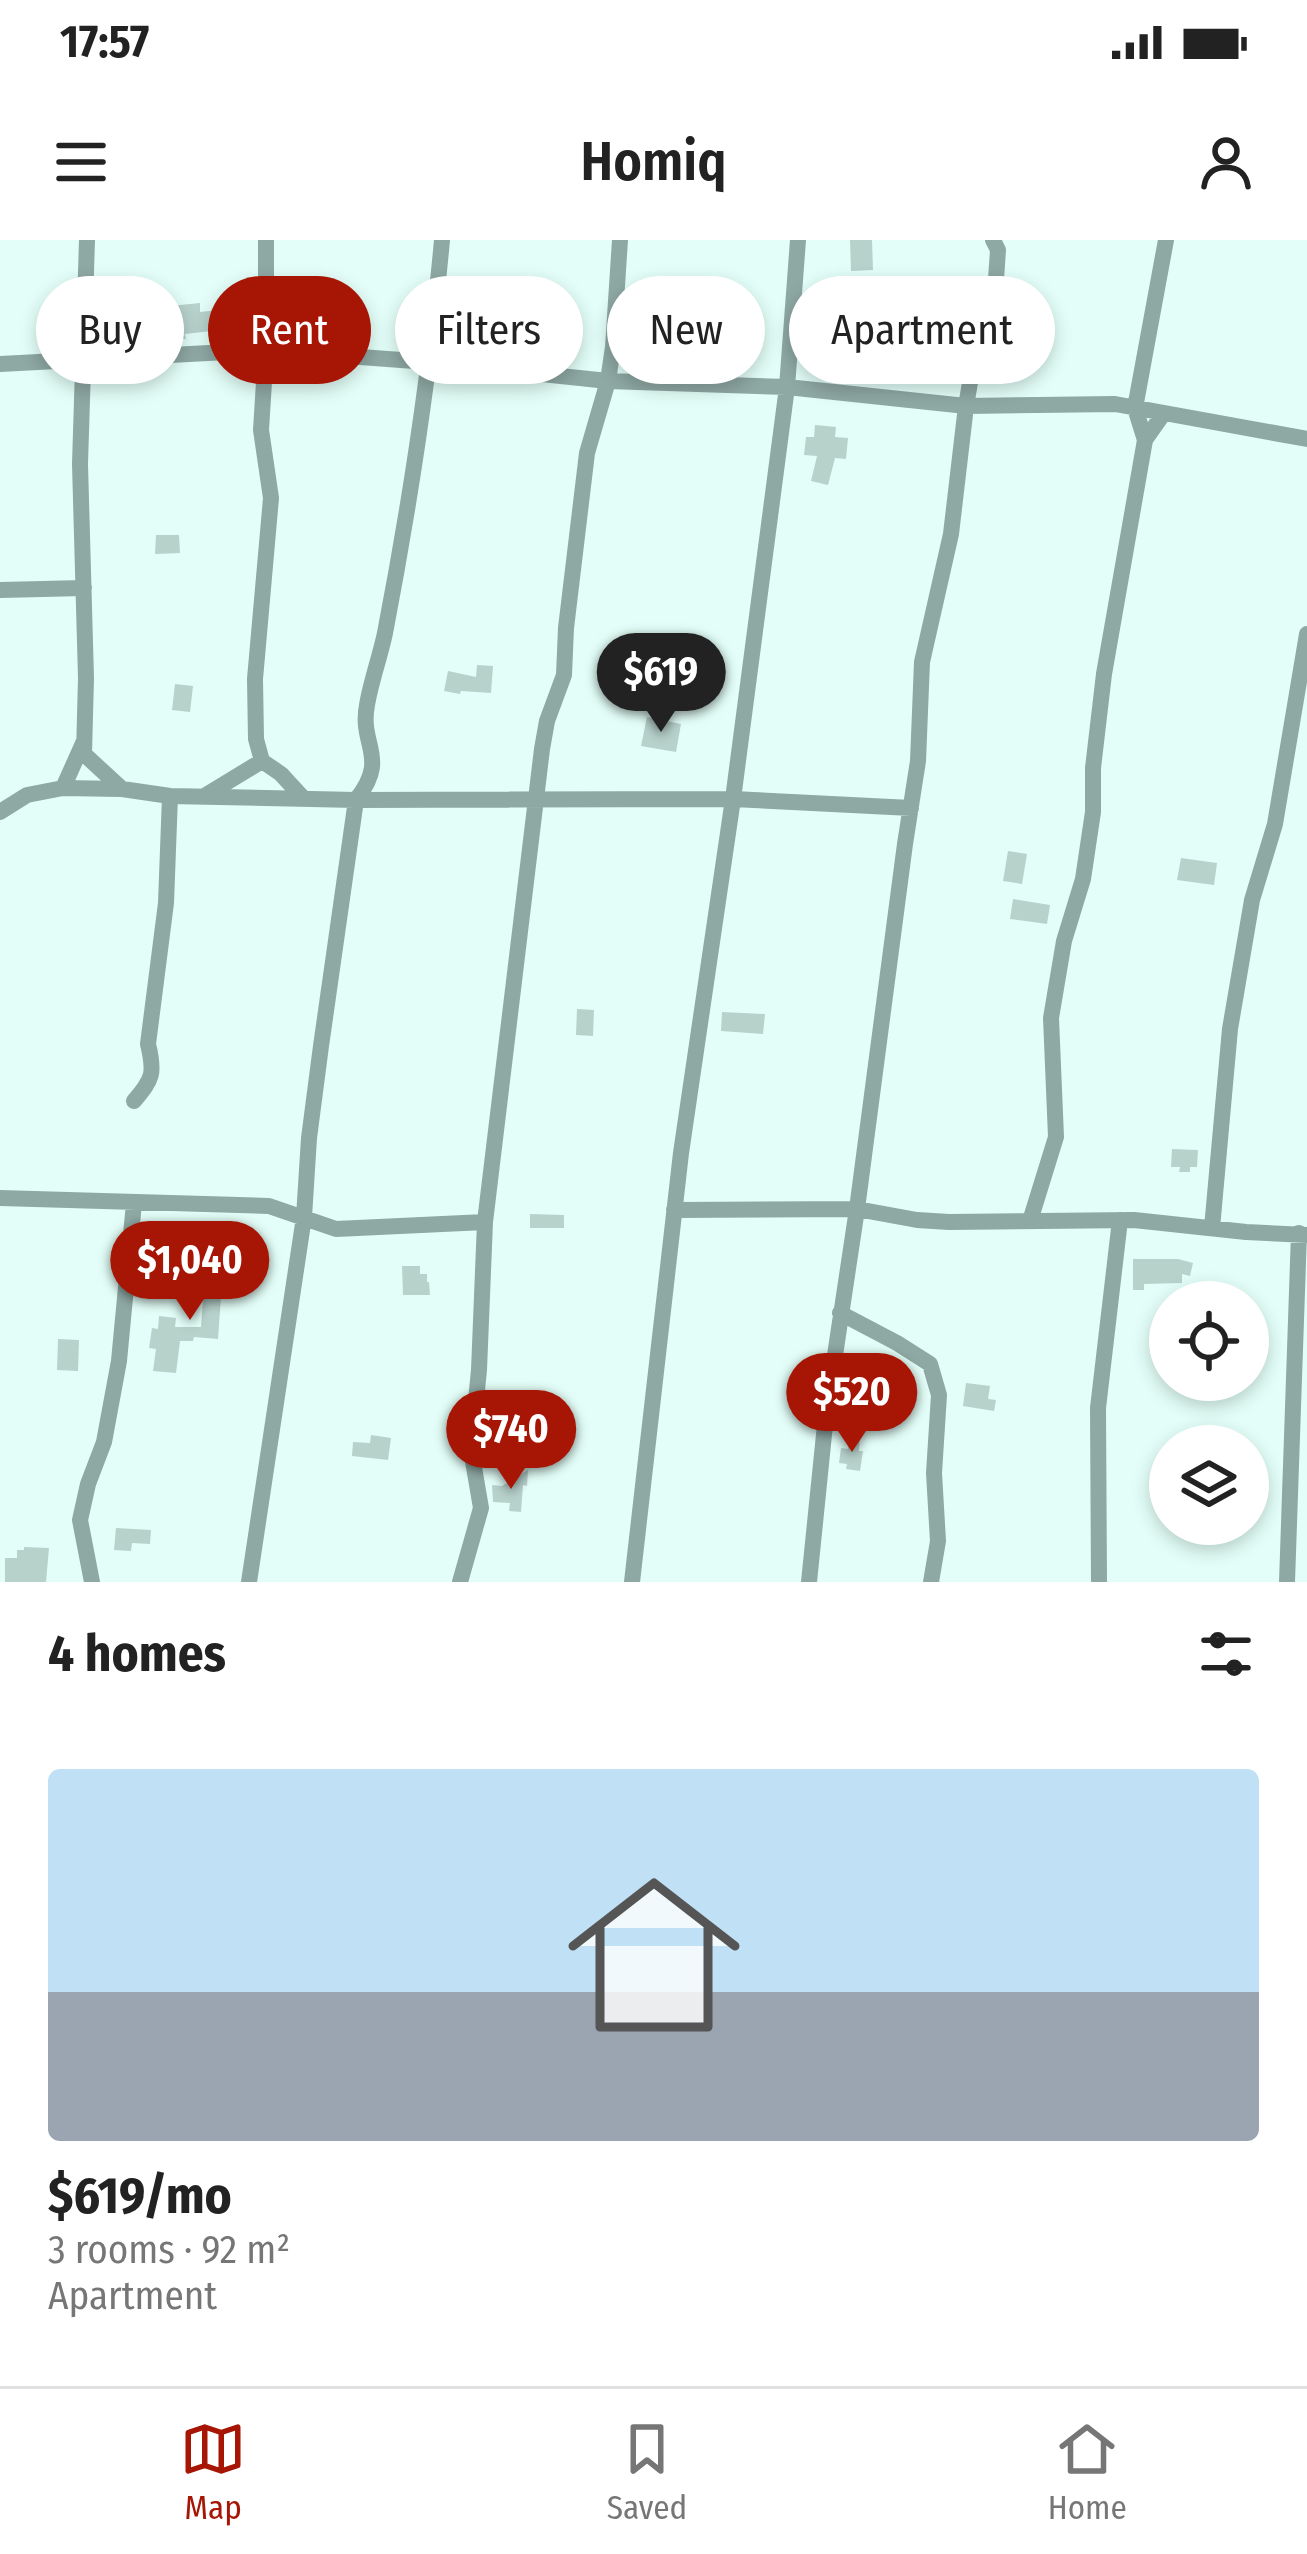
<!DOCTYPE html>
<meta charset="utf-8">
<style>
:root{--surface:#fff;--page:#f2f2f2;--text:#222;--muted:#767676;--line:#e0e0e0;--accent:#a71504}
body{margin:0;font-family:"Fira Sans Condensed",sans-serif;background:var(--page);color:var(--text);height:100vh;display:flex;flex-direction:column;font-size:45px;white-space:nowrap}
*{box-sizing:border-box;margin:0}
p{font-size:39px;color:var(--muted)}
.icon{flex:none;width:66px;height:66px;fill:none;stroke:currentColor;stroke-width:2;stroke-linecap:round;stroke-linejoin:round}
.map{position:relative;height:1342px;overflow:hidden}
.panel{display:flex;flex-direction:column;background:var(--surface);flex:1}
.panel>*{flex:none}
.top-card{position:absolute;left:36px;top:36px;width:1236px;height:108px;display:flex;gap:24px}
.tools{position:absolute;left:1149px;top:1041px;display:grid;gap:24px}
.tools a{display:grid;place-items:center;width:120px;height:120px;border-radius:50%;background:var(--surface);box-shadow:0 6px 18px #0003;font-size:60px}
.price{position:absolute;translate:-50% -102px;padding:0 27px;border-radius:42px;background:var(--accent);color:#fff;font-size:39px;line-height:78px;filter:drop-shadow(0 3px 6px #0008)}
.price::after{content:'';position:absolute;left:50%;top:72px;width:36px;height:27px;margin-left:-18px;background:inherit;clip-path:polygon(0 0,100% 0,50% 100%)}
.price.current{background:#222;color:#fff}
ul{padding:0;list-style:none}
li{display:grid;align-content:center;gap:24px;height:636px;padding:0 48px}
li span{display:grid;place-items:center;height:372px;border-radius:12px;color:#555}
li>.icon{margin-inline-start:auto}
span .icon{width:216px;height:216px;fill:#fffc;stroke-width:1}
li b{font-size:51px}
h2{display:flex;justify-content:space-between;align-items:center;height:144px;padding:0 48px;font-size:51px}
.tag{padding:0 42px;border-radius:54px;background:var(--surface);box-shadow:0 6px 18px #0003;font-size:42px;line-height:108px}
.tag.current{background:var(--accent);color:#fff}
.status{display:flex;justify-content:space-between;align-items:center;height:84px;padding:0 60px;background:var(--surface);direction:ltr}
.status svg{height:33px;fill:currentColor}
header{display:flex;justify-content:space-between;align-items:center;height:156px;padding:0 48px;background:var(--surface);font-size:54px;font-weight:600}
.tabs{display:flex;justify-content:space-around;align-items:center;height:168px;border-top:3px solid var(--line);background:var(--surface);font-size:33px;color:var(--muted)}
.tabs a{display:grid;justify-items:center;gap:6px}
.tabs .current{color:var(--accent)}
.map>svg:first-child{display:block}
.building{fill:#b7d1cb}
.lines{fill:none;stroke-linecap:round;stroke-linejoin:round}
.minor{stroke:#8ea8a3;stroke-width:16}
</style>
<div class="status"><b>17:57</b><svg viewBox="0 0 49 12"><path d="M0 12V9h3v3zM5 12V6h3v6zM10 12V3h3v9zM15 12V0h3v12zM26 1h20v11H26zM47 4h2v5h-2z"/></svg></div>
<header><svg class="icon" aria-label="menu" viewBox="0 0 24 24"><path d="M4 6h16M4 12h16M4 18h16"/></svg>Homiq<svg class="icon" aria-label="person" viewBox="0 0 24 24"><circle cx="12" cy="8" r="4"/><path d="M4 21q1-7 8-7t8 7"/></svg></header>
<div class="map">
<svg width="1307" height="1342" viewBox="0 0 1307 1342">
<rect width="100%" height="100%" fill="#e3fef8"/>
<path class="building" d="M850,0h22l1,30 -22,1z
M819,43l27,6 -4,22 -15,-4 -1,5 -13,-3z
M713,57h36v6h7v9l-8,1v13h-13v6h-11v-5h-10v-9h-8v-15h7z
M200,63v9l27,-3 2,20 -44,5 1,5 -15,1 -1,-34z
M907,82l1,9 23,-1 1,32 -17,1v-8l-22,1 -1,-33z
M815,185l21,2 -1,10 13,1 -2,21 -11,-1 -7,27 -17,-4 6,-25 -13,-1 2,-18h8z
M156,295h23l1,18 -25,1z
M477,425l16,1 -2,27 -30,-2 -1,3 -16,-3 4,-20 28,6z
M175,444l18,2 -3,26 -18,-2z
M647,477l34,7 -5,28 -35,-6z
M1008,611l19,3 -5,30 -19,-3z
M1181,618l36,5 -3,22 -37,-5z
M1013,659l37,6 -3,19 -37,-5z
M577,769l17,1 -1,26 -17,-1z
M722,772l43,2 -2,20 -42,-3z
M1172,909l26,1 -1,17h-7v5h-11l1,-5h-9z
M530,974l34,1v13h-34z
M1133,1019h45l15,4 -3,13 -8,-2v9l-38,1v6h-11z
M210,1025l18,2 -7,30 -3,42 -24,-2 -1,4h-13l-4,32 -23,-2 3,-22 -7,-1 3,-20 6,1 1,-13 17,2 -1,9h26l2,-28 -11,-1 1,-15 14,1z
M402,1026h18v8h7v8h2l1,13h-27z
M58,1099l21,1 -1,31 -21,-1z
M966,1143l24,3 -2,13 8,1 -2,11 -31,-5z
M371,1195l20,3 -3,22 -36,-4 1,-14 17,1z
M849,1198h11l-1,13h4l-3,20 -14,-2 1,-5 -8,-1 2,-15 7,1z
M528,1230l-1,16 -4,-1 -2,27 -12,-1 1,-8 -17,-1 -1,-17 10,1z
M116,1288l35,2 -1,14 -18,-1 -1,8 -17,-1z
M24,1307l25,1 -3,34h-41v-24h12v-8h7z"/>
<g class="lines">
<path class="minor" d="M87,0l-7,224 6,214 -2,76 38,35 48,7 186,4 377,-1 178,9
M266,0v110l-5,80 10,68 -16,181 1,60 6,22 19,13 22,24
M0,124l266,-14 162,12 180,19 179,6 179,19 149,-2 192,35
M1145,200l-10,-32 31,-168
M0,350l84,-2
M63,548l21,-47
M206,555l56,-34
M0,572l27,-17 36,-7 58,1
M134,861c19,-22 21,-28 14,-57l18,-141 4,-107
M0,958l269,8 67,23 149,-7
M674,970l183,-1 60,11 32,2 185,-2 112,12 61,3
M1030,981l26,-84 -5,-119 13,-77 19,-62 10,-67v-44l11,-94 41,-234 19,-27
M1212,988l18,-199 22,-129 23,-76 32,-190
M840,1073l57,30 33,21 9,31 -5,78 4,68 -7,41
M92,1342l-12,-62 8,-36 16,-42 15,-81 15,-158
M249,1342l55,-365 5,-79 12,-92 35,-246c34,-43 3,-54 11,-95 4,-24 13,-48 18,-72 25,-130 45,-261 57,-393
M460,1342l21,-74 -10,-58 8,-80 6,-148 57,-473 5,-28 17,-46 2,-47 21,-175 21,-72 5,-34 7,-107
M632,1342l49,-429 52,-354 54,-412 11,-147
M809,1342l17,-167 31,-206 48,-365 13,-83 4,-99 29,-128 15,-128 12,-70 18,-57 2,-29 -5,-10
M1099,1342l-1,-174 22,-188
M1287,1342l12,-349"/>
</g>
</svg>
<div class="tools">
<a><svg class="icon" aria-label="locate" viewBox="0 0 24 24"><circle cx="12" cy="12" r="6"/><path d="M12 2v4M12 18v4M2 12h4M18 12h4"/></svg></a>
<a><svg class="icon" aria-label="layers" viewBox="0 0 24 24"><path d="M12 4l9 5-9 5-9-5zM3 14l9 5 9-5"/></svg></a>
</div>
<b class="price current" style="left:661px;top:495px">$619</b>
<b class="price" style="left:190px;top:1083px">$1,040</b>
<b class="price" style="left:852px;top:1215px">$520</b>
<b class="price" style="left:511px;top:1252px">$740</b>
<div class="top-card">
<a class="tag">Buy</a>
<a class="tag current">Rent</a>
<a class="tag">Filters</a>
<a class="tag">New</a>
<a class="tag">Apartment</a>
</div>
</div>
<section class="panel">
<h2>4 homes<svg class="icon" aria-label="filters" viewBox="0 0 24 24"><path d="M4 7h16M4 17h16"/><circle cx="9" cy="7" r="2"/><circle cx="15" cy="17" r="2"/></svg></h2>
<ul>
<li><span style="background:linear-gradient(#bfe0f5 60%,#9aa5b1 0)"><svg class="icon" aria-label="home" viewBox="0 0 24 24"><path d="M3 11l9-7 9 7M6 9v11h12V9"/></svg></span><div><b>$619/mo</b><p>3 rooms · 92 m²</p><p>Apartment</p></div></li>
</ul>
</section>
<nav class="tabs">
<a class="current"><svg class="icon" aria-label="map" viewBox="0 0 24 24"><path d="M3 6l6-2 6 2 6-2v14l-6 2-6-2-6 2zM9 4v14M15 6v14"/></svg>Map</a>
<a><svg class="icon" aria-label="saved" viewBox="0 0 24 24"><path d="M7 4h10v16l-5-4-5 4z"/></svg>Saved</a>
<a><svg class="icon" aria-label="home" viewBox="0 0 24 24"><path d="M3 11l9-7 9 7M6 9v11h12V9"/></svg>Home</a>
</nav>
